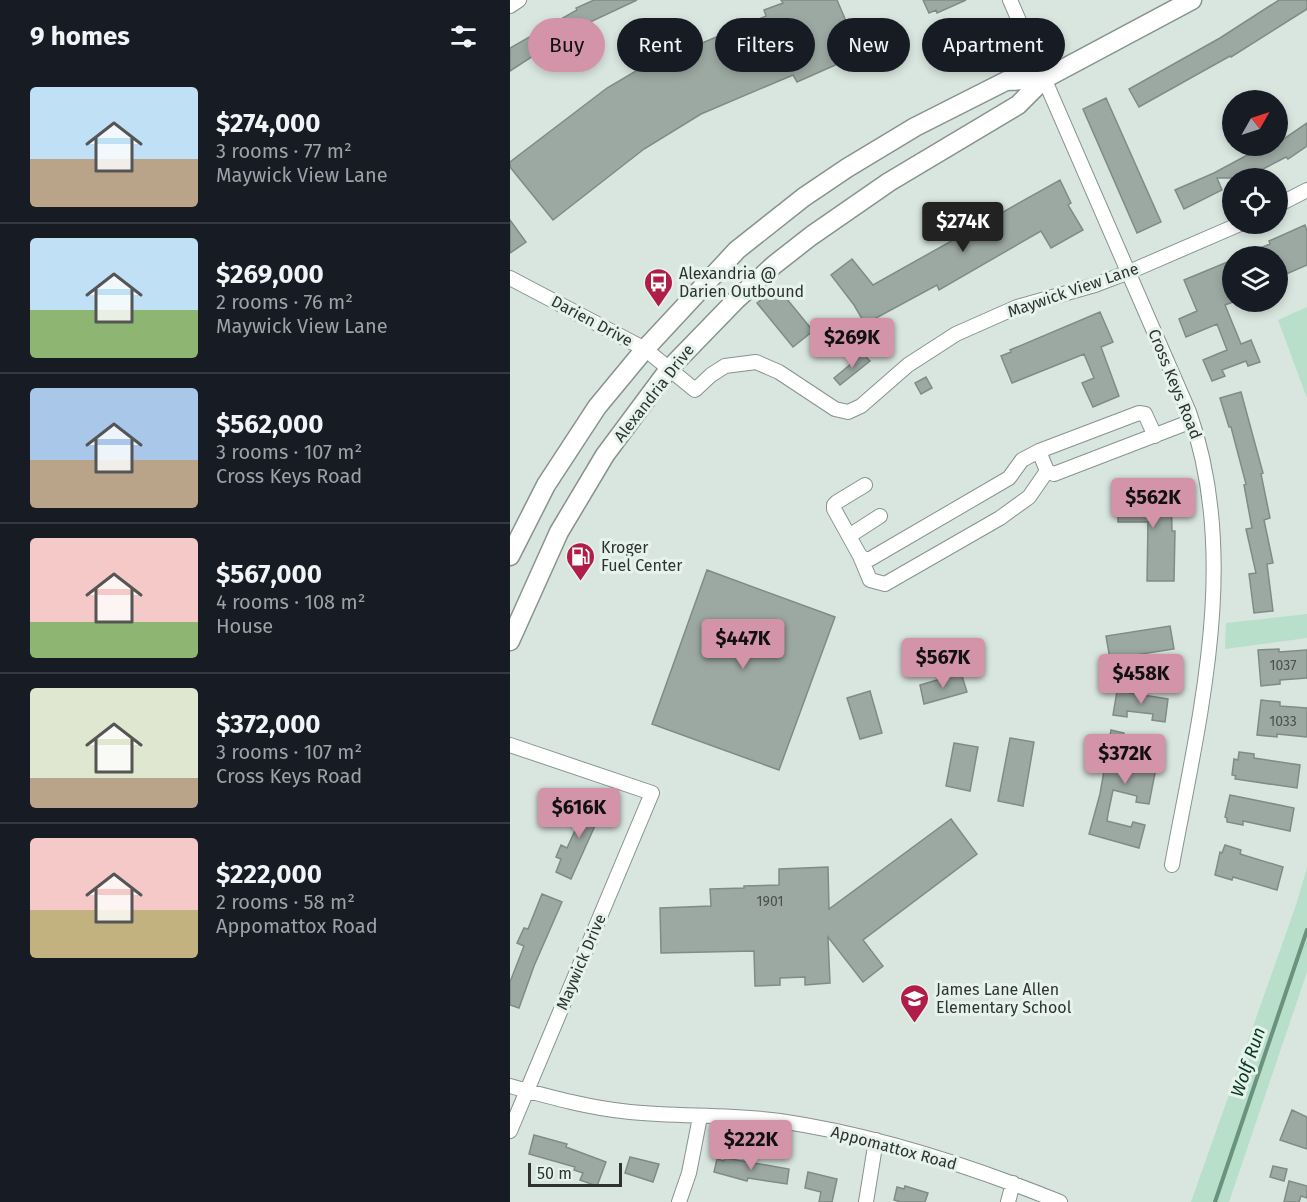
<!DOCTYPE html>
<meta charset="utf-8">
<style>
:root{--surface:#171b24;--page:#20242c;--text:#f1f3f6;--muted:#9ea1a6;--line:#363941;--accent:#d393a8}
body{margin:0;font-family:"Fira Sans",sans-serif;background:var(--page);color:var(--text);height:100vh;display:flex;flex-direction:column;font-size:22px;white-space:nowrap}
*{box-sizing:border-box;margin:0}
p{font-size:20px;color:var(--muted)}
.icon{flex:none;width:33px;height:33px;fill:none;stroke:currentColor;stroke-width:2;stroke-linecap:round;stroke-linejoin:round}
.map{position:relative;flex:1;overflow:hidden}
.sheet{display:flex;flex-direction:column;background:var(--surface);width:510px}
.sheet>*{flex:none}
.top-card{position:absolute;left:18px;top:18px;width:570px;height:54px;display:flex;gap:12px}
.needle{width:39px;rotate:51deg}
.controls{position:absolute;left:712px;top:90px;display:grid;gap:12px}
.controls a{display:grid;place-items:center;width:66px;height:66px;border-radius:50%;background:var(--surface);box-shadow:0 3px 9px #0003;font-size:30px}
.scale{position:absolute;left:18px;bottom:15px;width:94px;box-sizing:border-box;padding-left:6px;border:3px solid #2e3330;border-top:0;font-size:16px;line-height:21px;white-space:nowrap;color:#2e3330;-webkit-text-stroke:4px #e6f3ec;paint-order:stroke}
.price{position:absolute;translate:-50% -51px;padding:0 14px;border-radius:6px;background:var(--accent);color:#111;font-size:20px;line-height:39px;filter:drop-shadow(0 2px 3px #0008)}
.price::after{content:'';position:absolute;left:50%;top:36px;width:18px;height:14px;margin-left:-9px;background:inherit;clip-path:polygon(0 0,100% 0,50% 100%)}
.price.active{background:#222;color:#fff}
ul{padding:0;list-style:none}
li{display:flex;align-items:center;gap:18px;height:150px;padding:0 30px}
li+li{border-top:2px solid var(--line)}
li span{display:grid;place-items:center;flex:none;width:168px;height:120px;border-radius:6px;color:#555}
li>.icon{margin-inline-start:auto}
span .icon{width:72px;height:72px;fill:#fffc;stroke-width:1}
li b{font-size:26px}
h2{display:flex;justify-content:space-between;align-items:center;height:72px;padding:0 30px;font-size:26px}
.pill{padding:0 21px;border-radius:27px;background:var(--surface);box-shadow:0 3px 9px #0003;font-size:21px;line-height:54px}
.pill.active{background:var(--accent);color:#111}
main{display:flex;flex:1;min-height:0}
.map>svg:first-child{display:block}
.green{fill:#b7dfc9}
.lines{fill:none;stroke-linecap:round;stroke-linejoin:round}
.stream{stroke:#6a937d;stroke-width:4}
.building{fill:#9ca9a2;stroke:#7f8b85;stroke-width:1.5}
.street-casing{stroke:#87938c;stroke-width:16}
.secondary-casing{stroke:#87938c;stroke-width:21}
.street{stroke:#fff;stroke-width:14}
.secondary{stroke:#fff;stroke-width:18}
.labels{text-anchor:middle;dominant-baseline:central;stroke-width:6;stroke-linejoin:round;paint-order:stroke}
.number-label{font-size:14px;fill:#4a504c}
.poi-label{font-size:16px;fill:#2e3330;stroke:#e6f3ec;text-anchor:start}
.street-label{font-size:16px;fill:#2e3330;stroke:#e6f3ec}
.water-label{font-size:18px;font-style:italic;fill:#083824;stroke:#e6f3ec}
</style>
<main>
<section class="sheet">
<h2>9 homes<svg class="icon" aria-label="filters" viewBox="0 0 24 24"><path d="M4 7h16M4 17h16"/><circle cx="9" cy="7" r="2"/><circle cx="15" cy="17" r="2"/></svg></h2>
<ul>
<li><span style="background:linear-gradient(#bfe0f5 60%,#b9a48a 0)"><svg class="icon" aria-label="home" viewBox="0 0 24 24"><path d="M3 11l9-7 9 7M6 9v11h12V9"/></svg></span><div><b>$274,000</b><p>3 rooms · 77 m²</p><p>Maywick View Lane</p></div></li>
<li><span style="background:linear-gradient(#bfe0f5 60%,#8fb573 0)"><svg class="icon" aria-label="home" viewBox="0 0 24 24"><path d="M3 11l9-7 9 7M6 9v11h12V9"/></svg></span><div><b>$269,000</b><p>2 rooms · 76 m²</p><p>Maywick View Lane</p></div></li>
<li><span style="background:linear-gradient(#a9c7e8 60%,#b9a48a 0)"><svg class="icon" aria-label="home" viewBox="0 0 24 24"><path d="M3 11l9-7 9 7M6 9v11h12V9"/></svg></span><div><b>$562,000</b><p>3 rooms · 107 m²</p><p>Cross Keys Road</p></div></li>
<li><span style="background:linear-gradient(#f6c9c9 70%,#8fb573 0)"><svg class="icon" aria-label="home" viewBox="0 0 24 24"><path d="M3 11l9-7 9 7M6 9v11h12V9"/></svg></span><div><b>$567,000</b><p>4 rooms · 108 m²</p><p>House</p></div></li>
<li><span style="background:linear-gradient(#dfe7d0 75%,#b9a48a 0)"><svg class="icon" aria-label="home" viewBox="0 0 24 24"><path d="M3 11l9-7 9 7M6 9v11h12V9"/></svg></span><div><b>$372,000</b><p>3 rooms · 107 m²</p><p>Cross Keys Road</p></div></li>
<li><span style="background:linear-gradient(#f6c9c9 60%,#c2b280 0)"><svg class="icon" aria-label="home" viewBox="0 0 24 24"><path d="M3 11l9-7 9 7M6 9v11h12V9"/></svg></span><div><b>$222,000</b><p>2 rooms · 58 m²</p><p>Appomattox Road</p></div></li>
</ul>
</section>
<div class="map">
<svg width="797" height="1202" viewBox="0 0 797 1202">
<rect width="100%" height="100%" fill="#d9e6df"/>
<path class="green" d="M797,307v91l-29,-78z
M797,614v24l-82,11 1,-26z
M797,868v104l-78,230h-38l105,-297z"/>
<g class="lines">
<path class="stream" d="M705,1202l92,-272"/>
</g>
<path class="building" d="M84,0h43l-64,30 2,4 -8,4 3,6 -14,8 -3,-6 -7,4 -1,-2 -35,23v-23l67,-38 -1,-2z
M271,0h56l23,54 -63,28 -4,-7 -92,39 -57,35 -91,71 -43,-53v-5l97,-74 29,-17 130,-55 -2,-6 19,-7z
M413,0h43l-29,13 -1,-3 -7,3z
M769,0h28v9l-76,48 -1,-1 -91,51 -10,-18 91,-51z
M596,98l55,124 -24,11 -54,-124z
M797,123v23l-19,13 -2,-2 -40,21h-29l5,12 -38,19 -9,-19 39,-17 50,-27h14v-3z
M550,180l11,23 -3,2 15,25 -32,18 -10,-17 -102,59 -2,-5 -72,39 -11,-19 -23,-30 21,-16 21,26z
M0,220l16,22 -16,11z
M795,225l2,6v34l-23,10 -6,-13v-6h-37l29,-12 -1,-3z
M720,261l3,5v36l-8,3 16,39 10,-4 9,22 -12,4 -2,-5 -24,9 3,6 -13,5 -9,-21 24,-10 -10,-26 -31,13 -7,-18 18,-8 -13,-31z
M267,287l36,44 -20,16 -36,-44z
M590,312l13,30 -12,5 18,49 -26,11 -11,-24 12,-5 -10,-24 -72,29 -11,-27 10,-4 -1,-2z
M353,354l7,7 -30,24 -6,-7z
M416,377l6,11 -11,6 -6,-11z
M731,392l22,81 -2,1 9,44 -6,2 9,43 -6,1 6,47 -19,2 -5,-39 7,-1 -10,-44 6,-1 -8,-43 2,-1 -15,-57h-2l-9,-29z
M608,491h53l1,40h3l-1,50h-27l1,-59h-30z
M197,570l128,47 -56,153 -127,-46z
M660,626l4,23 -64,10 -4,-23z
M769,649v3l28,-2v28l-27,2v4l-19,2 -3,-36z
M451,673l6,19 -43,12 -4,-19z
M360,691l12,42 -22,6 -13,-41z
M607,691l51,8 -3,23 -13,-2 1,-6 -26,-3v6l-14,-2z
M751,700l19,2v4l27,2v29l-30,-3v3l-20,-2z
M601,730l13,3 -1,7 24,5 1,-6 13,3 -12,62 -13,-2 1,-6 -24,-6 -5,24 -1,7 24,6 2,-5 12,3 -6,23 -50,-14 11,-40z
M500,738l24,4 -11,64 -25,-5z
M444,743l24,4 -8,44 -24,-5z
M729,752l15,2v4l46,7 -3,23 -62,-9 1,-3 -4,-1 2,-16 4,1z
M720,795l64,13 -4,23 -47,-10v4l-16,-3v-4l-2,-1z
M73,799l20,9 -32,71 -15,-7 5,-13 -5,-2 5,-12 6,3 12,-26 -5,-1z
M441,819l26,35 -114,86 20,26 -20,16 -35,-45 2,46 -25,2v-8l-25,1v7l-25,1 -1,-35 -93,2 -1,-45 51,-2 -1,-17 34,-1v-2l35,-1v-16l49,-2 1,42z
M715,845l16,5 -1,4 43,13 -6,23 -44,-13 -1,3 -17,-5 5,-23 2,1z
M32,894l20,8 -28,64 -15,42 -9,-3v-23l14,-36 -7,-3 7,-15 4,1z
M782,1110l15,7v32l-27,-9z
M24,1135l33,9 -1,3 40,15 -9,24 -17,-6 3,-7 -9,-3 1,-3 -46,-13z
M120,1157l29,7 -6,18 -28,-9z
M215,1158l64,11 -2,15 -39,-6 -1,3 -33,-9 3,-13 7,2z
M763,1166l14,3 -3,12 -14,-4z
M298,1172l29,7 -5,23h-13l2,-10 -16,-4z
M779,1181l18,5v12l-6,-2 -2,6h-15z
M395,1186l23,7 -3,9h-24l-7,-2 3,-13 7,2z"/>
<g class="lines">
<defs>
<path id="street" d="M500,0l179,412c52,146 10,306 -17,453
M0,6l9,-6
M768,205l29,-15
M0,278l135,71 50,41 16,-15 14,-9 31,-4 23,10 56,37 13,3 13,-6 47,-41 48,-31 61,-27 78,-22 34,-13 111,-48
M529,451l100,-38 6,1 10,22
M355,485l-28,17 -3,3v4l26,47 5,3h5l139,-81 13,-18 17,-9 8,20 7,3 138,-53
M339,536l31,-20
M350,556l10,24 15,4 115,-66 29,-21 18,-26
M0,745l142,48 -142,338
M0,1086c40,11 79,22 120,26 50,5 101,2 150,9 96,14 191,45 280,81
M169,1202l10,-29 11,-56
M356,1202l10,-62
M498,1202l5,-19"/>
<path id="secondary" d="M0,556l36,-71 51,-78 48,-58 92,-99 67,-53 43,-29 68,-41 91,-46 38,-2
M0,641l49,-109 46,-77 64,-86 67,-69 38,-35 37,-29 78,-54 129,-77 26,-26 148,-79"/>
</defs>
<use href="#street" class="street-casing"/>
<use href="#secondary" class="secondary-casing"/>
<use href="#street" class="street"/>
<use href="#secondary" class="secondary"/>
</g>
<defs>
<symbol id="bus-pin" viewBox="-11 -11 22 30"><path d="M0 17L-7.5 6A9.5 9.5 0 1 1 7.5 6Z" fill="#af1d48" stroke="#e6f3ec"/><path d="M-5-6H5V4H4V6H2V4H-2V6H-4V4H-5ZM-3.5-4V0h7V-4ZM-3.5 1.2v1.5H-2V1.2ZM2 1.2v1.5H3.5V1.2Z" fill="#fff"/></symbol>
<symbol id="fuel-pin" viewBox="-11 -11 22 30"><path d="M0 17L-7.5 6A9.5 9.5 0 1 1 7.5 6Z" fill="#af1d48" stroke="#e6f3ec"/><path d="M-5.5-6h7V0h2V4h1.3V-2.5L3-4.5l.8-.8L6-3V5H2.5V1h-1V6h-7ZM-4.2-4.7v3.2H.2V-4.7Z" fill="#fff"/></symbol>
<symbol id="school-pin" viewBox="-11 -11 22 30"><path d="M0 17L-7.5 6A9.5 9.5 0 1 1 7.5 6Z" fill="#af1d48" stroke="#e6f3ec"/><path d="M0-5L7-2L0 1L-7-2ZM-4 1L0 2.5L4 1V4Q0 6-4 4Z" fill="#fff"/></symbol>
</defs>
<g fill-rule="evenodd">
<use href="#bus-pin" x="132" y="266" width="33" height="45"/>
<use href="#fuel-pin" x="54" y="540" width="33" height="45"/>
<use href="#school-pin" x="388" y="982" width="33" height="45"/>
</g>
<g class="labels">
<g class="number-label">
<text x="773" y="665">1037</text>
<text x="773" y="721">1033</text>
<text x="260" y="901">1901</text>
</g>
<g class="poi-label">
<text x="169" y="273">Alexandria @<tspan x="169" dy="18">Darien Outbound</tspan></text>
<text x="91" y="547">Kroger<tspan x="91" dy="18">Fuel Center</tspan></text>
<text x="426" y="989">James Lane Allen<tspan x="426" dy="18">Elementary School</tspan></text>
</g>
<g class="street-label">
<text transform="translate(563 290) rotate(-19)">Maywick View Lane</text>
<text transform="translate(82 321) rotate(28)">Darien Drive</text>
<text transform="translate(665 384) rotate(68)">Cross Keys Road</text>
<text transform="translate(144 393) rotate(-52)">Alexandria Drive</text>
<text transform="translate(71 962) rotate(-67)">Maywick Drive</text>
<text transform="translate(384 1148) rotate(15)">Appomattox Road</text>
</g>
<g class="water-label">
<text transform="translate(738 1062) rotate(-71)">Wolf Run</text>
</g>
</g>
</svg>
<div class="controls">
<a><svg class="needle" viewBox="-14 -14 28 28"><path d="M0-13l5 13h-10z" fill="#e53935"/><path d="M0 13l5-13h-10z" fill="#9ea1a6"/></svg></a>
<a><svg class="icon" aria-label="locate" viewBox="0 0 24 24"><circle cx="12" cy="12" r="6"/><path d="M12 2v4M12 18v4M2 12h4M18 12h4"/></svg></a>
<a><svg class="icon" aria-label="layers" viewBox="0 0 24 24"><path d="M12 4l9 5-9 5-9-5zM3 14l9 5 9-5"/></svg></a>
</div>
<div class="scale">50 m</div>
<b class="price active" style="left:453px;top:253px">$274K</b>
<b class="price" style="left:342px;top:369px">$269K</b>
<b class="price" style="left:643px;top:529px">$562K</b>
<b class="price" style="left:233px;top:670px">$447K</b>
<b class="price" style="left:433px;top:689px">$567K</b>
<b class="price" style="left:631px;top:705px">$458K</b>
<b class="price" style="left:615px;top:785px">$372K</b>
<b class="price" style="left:69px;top:839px">$616K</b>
<b class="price" style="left:241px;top:1171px">$222K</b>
<div class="top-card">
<a class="pill active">Buy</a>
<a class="pill">Rent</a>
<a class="pill">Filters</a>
<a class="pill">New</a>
<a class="pill">Apartment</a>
</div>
</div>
</main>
